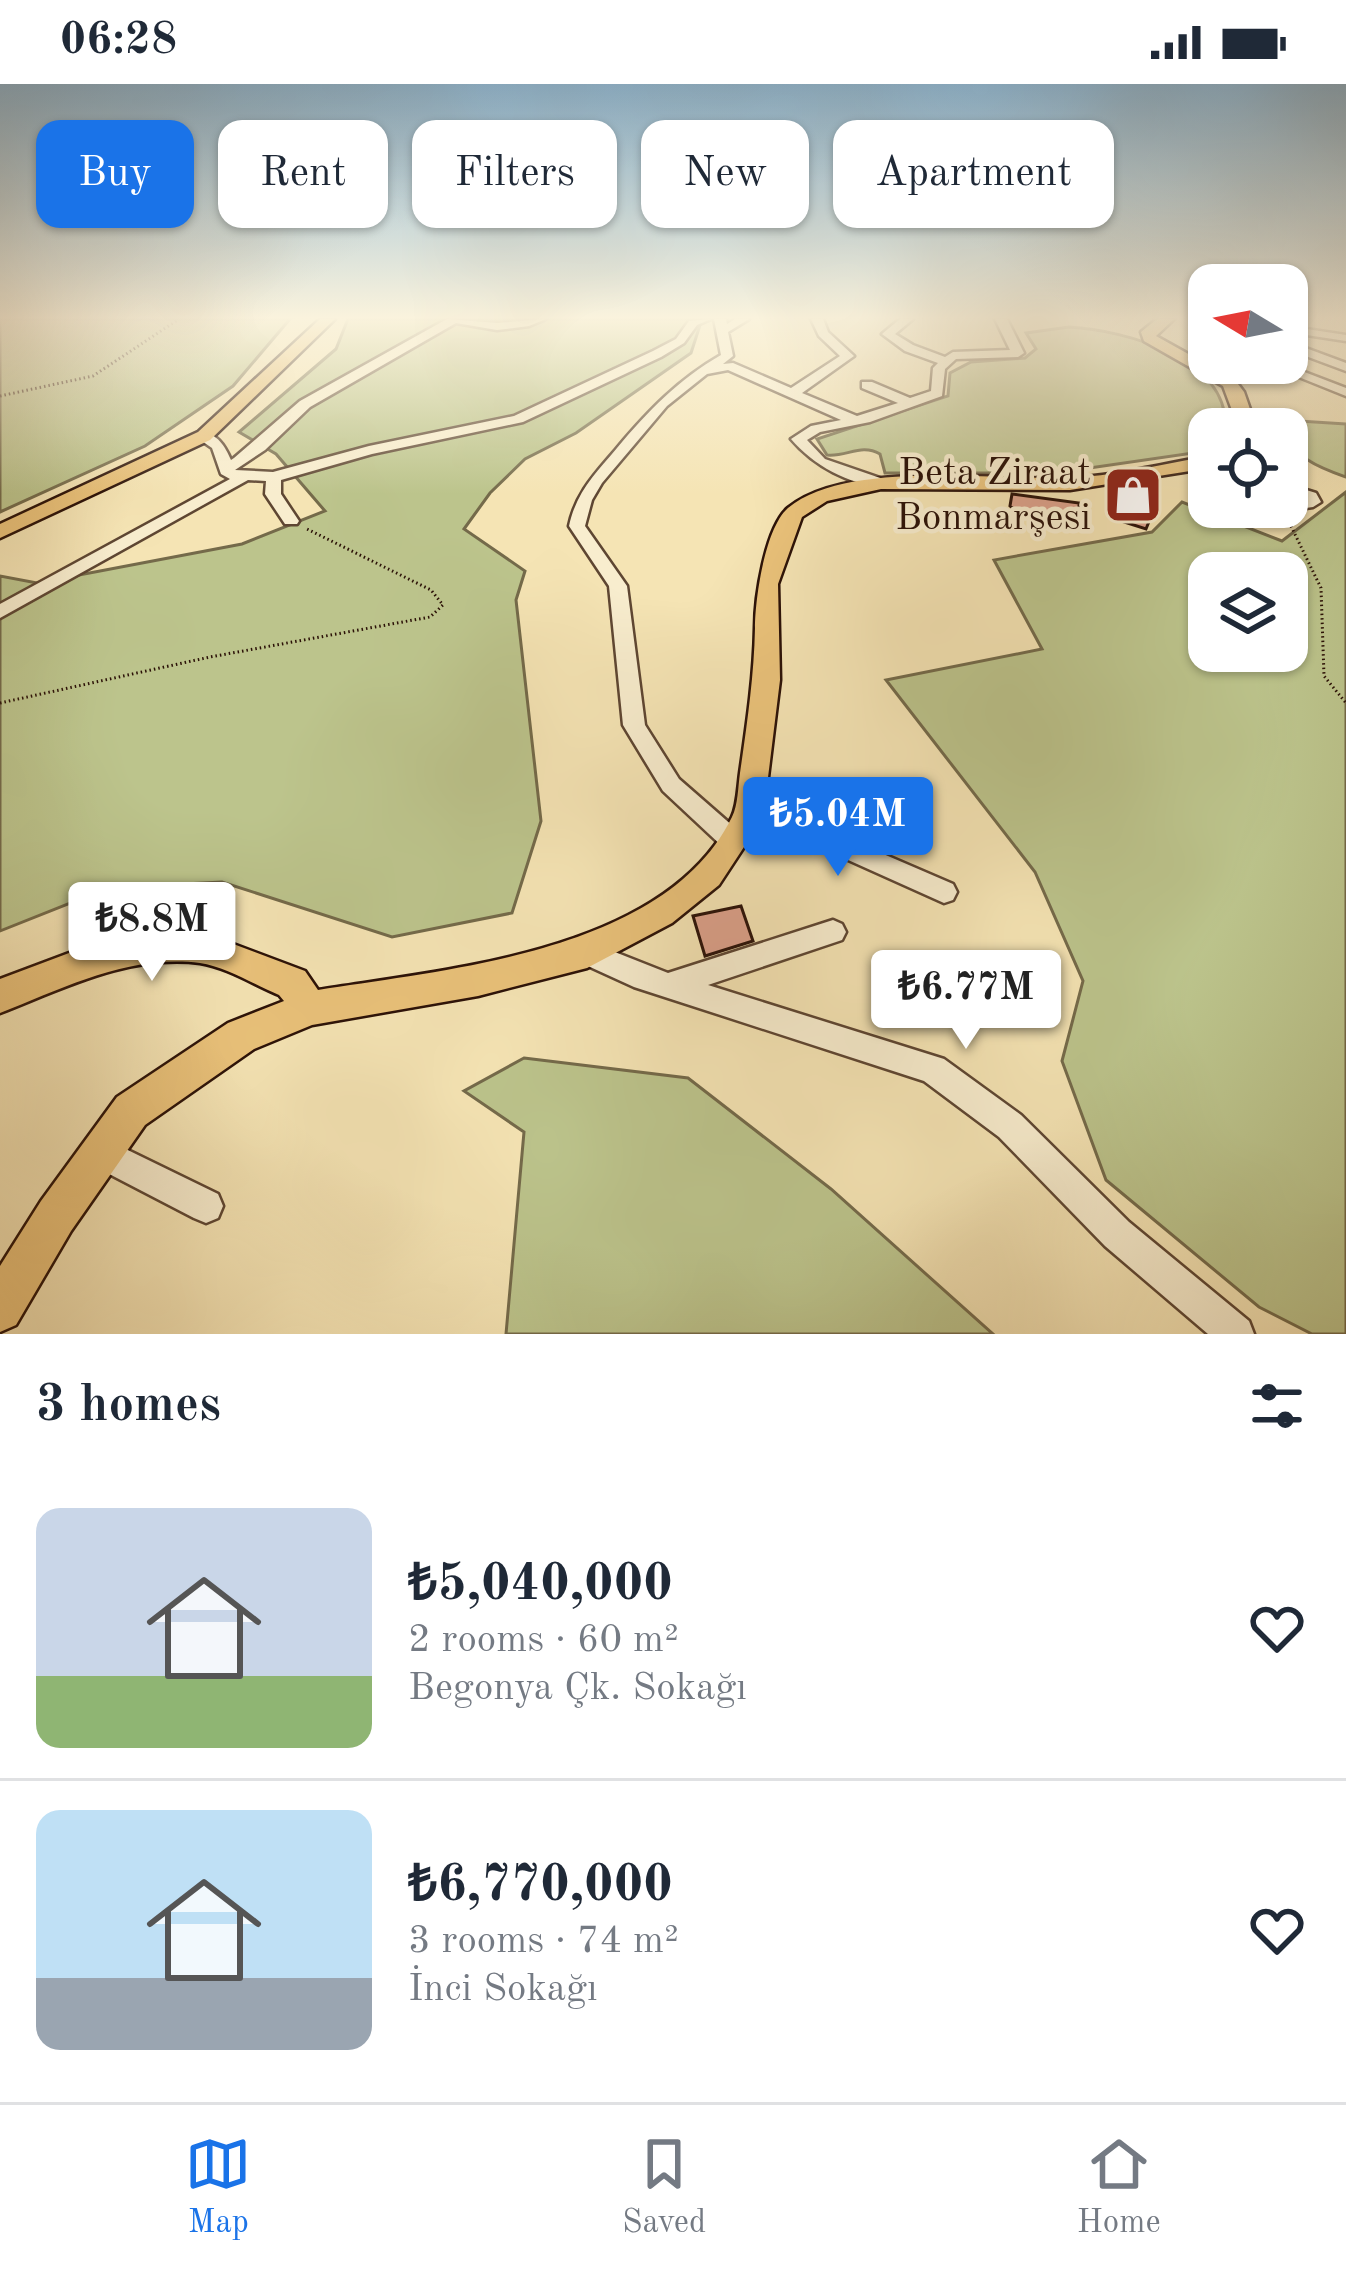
<!DOCTYPE html>
<meta charset="utf-8">
<style>
:root{--surface:#fff;--page:#f6f6f7;--text:#1f2937;--muted:#747a83;--line:#e0e1e3;--accent:#1a73e8}
body{margin:0;font-family:"Old Standard TT",serif;background:var(--page);color:var(--text);height:100vh;display:flex;flex-direction:column;font-size:45px;white-space:nowrap}
*{box-sizing:border-box;margin:0}
p{font-size:39px;color:var(--muted)}
.icon{flex:none;width:66px;height:66px;fill:none;stroke:currentColor;stroke-width:2;stroke-linecap:round;stroke-linejoin:round}
.map{position:relative;height:1250px;overflow:hidden}
.side{display:flex;flex-direction:column;background:var(--surface);flex:1}
.side>*{flex:none}
.banner{position:absolute;left:36px;top:36px;width:1275px;height:108px;display:flex;gap:24px}
.needle{width:78px;rotate:280deg}
.buttons{position:absolute;left:1188px;top:180px;display:grid;gap:24px}
.buttons a{display:grid;place-items:center;width:120px;height:120px;border-radius:24px;background:var(--surface);box-shadow:0 3px 9px #0004;font-size:60px}
.price{position:absolute;translate:-50% -102px;padding:0 27px;border-radius:12px;background:#fff;color:#222;font-size:39px;line-height:78px;filter:drop-shadow(0 3px 6px #0008)}
.price::after{content:'';position:absolute;left:50%;top:72px;width:36px;height:27px;margin-left:-18px;background:inherit;clip-path:polygon(0 0,100% 0,50% 100%)}
.price.current{background:var(--accent);color:#fff}
ul{padding:0;list-style:none}
li{display:flex;align-items:center;gap:36px;height:300px;padding:0 36px}
li+li{border-top:3px solid var(--line)}
li span{display:grid;place-items:center;flex:none;width:336px;height:240px;border-radius:24px;color:#555}
li>.icon{margin-inline-start:auto}
span .icon{width:144px;height:144px;fill:#fffc;stroke-width:1}
li b{font-size:51px}
h2{display:flex;justify-content:space-between;align-items:center;height:144px;padding:0 36px;font-size:51px}
.tag{padding:0 42px;border-radius:24px;background:var(--surface);box-shadow:0 3px 9px #0004;font-size:42px;line-height:108px}
.tag.current{background:var(--accent);color:#fff}
.status{display:flex;justify-content:space-between;align-items:center;height:84px;padding:0 60px;background:var(--surface);direction:ltr}
.status svg{height:33px;fill:currentColor}
.tabs{display:flex;justify-content:space-around;align-items:center;height:168px;border-top:3px solid var(--line);background:var(--surface);font-size:33px;color:var(--muted)}
.tabs a{display:grid;justify-items:center;gap:6px}
.tabs .current{color:var(--accent)}
.map>svg:first-child{display:block}
.green{fill:#bcc48c;stroke:#746a4a;stroke-width:3;fill-rule:evenodd}
.building{fill:#dca18b;stroke:#2b1107;stroke-width:3}
.lines{fill:none;stroke-linecap:round;stroke-linejoin:round}
.minor-casing{stroke:#5e4632;stroke-width:5}
.major-casing{stroke:#2b1107;stroke-width:5}
.path{stroke:#2b1107;stroke-width:3;stroke-dasharray:1.5 3;stroke-linecap:butt}
.minor{fill:#f8edce;fill-rule:evenodd}
.major{fill:#eac27a;fill-rule:evenodd}
.labels{text-anchor:middle;dominant-baseline:central;stroke-width:9;stroke-linejoin:round;paint-order:stroke}
.far-poi-label{font-size:39px;fill:#2b1107;stroke:#f8edce;text-anchor:end}
</style>
<div class="status"><b>06:28</b><svg viewBox="0 0 49 12"><path d="M0 12V9h3v3zM5 12V6h3v6zM10 12V3h3v9zM15 12V0h3v12zM26 1h20v11H26zM47 4h2v5h-2z"/></svg></div>
<div class="map">
<svg width="1346" height="1250" viewBox="0 0 1346 1250">
<rect width="100%" height="100%" fill="#f5e4b4"/>
<filter id="stains"><feTurbulence type="fractalNoise" baseFrequency=".00167" numOctaves="4"/><feColorMatrix values="0 0 0 0 .2 0 0 0 0 .09 0 0 0 0 .02 0 0 0 .5 -.17"/></filter>
<radialGradient id="worn" r=".72"><stop offset=".6" stop-color="#630" stop-opacity="0"/><stop offset="1" stop-color="#630" stop-opacity=".3"/></radialGradient>
<path class="green" d="M0,235h290l-57,67 -88,60 -145,66z
M348,235h354l-11,34 -115,80 -51,26 -35,34 -26,36 61,42 -9,29 25,221 -29,92 -120,24 -170,-55 -114,6 -108,43v-355l37,7 205,-39 83,-33 -49,-57 -37,-22 97,-83z
M1069,243c56,3 162,32 156,102h-16l-2,22 -152,22h-170l-5,-19c-19,-11 -33,3 -53,1l-10,-16 131,-43 2,-23 21,-11 54,-4 11,-9 -10,-16z
M1299,337l47,3v53c-29,-10 -53,-20 -62,-48z
M1346,408v842h-34l-53,-27 -153,-127 -44,-119 21,-80 -48,-109 -149,-192 156,-31 -48,-89 158,-28 30,-30 100,39zM1209,489h78v78h-78z
M524,974l164,20 143,111 162,145h-487l18,-202 -60,-41z"/>
<path class="building" d="M1131,407l28,6 -13,32 -28,-9z
M1012,410l67,9v14l-63,-6 -6,-5z
M741,822l12,35 -48,15 -12,-40z"/>
<g class="lines">
<defs>
<path id="minor" d="M447,235l50,4 49,-4 -17,7 -32,4 -41,-7 -146,84 -45,43 -30,20 38,2 96,-26 145,-30 139,-65 23,-12 13,-18 22,-2 -14,6 -13,18 -23,14 -138,65 -151,32 -91,26v14l18,27 -2,3h-12l-20,-30 1,-13 -18,-1 -248,138v-14l230,-125 -9,-5 -9,-26 -13,-9v-6c17,-2 26,13 32,27l3,-2 66,-57z
M714,235h12l1,5 8,-5h14l-21,13 5,24 -10,8 10,-1 58,25 49,-32 -21,-20 -8,-17h12l5,13 26,24 -52,37 55,23 41,-13 -36,-15v-6h10l38,16 21,-7 2,-23 5,-5 -33,-12 -23,-17 18,-15h13l-18,15 18,11 32,12 8,-5 57,-2 -15,-31h12l17,34 -6,4 -62,2 -11,10 -3,27 -72,26 -50,10 -13,8 18,19 61,21v6c-35,1 -73,-21 -95,-47l20,-13 30,-6 -113,-50 -21,4 -40,32 -65,77 -10,17 -7,26 42,60 18,139 34,54 63,55 3,7 -3,7 -9,3 -9,-3 -61,-57 -40,-66 -14,-139 -40,-60c7,-34 27,-53 48,-78 32,-38 61,-68 104,-93z
M1287,242l59,9v6l-59,-9z
M1287,257l59,22v8l-59,-22z
M1264,279h17l65,25v8z
M1287,400l29,9 5,9 -8,5 -36,5 -1,-5h11v-4l17,-4 -17,-5z
M748,725l61,13 144,62 4,8 -4,8 -9,3 -147,-66 -57,-13 -4,-6 4,-6z
M833,836l9,4 4,8 -4,8 -134,45 236,74 77,56 108,107 120,99 5,13h-46l-103,-88 -106,-109 -75,-56 -290,-94 -57,-26 -4,-8 4,-8 10,-4 81,32z
M101,1053l117,57 5,12 -5,12 -12,5 -12,-5 -104,-54 -5,-11 5,-11z"/>
<path id="major" d="M320,235h15l-125,121 -210,98v-14l198,-92z
M1157,235h17l-18,17 79,44 9,12 13,37h-18l-16,-43 -79,-45 -3,-9z
M1209,372v12l-139,22 -189,-1 -54,12 -25,16 -24,67 2,96 -17,138 -44,67 -47,38 -85,45 -109,28 -166,29 -58,24 -109,76 -74,106 -55,94 -16,7v-66l41,-65 76,-104 111,-74 56,-22 -5,-6c-24,-10 -53,-28 -79,-32 -71,-9 -136,25 -200,50v-34l101,-38 43,-7 60,-1 101,38 13,19c130,-21 348,-38 414,-173 6,-12 6,-30 8,-44 7,-49 14,-96 15,-145 0,-29 10,-100 33,-120 58,-48 204,-28 277,-30 47,-1 97,-14 144,-22z"/>
</defs>
<use href="#minor" class="minor-casing"/>
<use href="#major" class="major-casing"/>
<path class="path" d="M0,312l93,-20 86,-57
M1289,438l32,66 3,88 22,27
M0,619l210,-46 220,-40 13,-12 -12,-15 -126,-62"/>
<use href="#minor" class="minor"/>
<use href="#major" class="major"/>
</g>
<linearGradient id="sky" x2="0" y2="1"><stop stop-color="#8cb7d5"/><stop offset="0.57" stop-color="#faf3dd"/><stop offset="1" stop-color="#faf3dd" stop-opacity="0"/></linearGradient>
<rect width="1346" height="410" fill="url(#sky)"/>
<defs>
<symbol id="shop-square" viewBox="-11 -11 22 22"><rect x="-9" y="-9" width="18" height="18" rx="4" fill="#8f2418" stroke="#f8edce"/><path d="M-5-2.5h2.3a2.7 3.5 0 0 1 5.4 0H5L5.5 6h-11ZM-1.5-2.5h3a1.5 2.3 0 0 0-3 0Z" fill="#fff"/></symbol>
</defs>
<g fill-rule="evenodd">
<use href="#shop-square" x="1100" y="378" width="66" height="66"/>
</g>
<g class="labels">
<g class="far-poi-label">
<text x="1091" y="389">Beta Ziraat<tspan x="1091" dy="45">Bonmarşesi</tspan></text>
</g>
</g>
<rect width="100%" height="100%" filter="url(#stains)"/>
<rect width="100%" height="100%" fill="url(#worn)"/>
</svg>
<div class="buttons">
<a><svg class="needle" viewBox="-14 -14 28 28"><path d="M0-13l5 13h-10z" fill="#e53935"/><path d="M0 13l5-13h-10z" fill="#747a83"/></svg></a>
<a><svg class="icon" aria-label="locate" viewBox="0 0 24 24"><circle cx="12" cy="12" r="6"/><path d="M12 2v4M12 18v4M2 12h4M18 12h4"/></svg></a>
<a><svg class="icon" aria-label="layers" viewBox="0 0 24 24"><path d="M12 4l9 5-9 5-9-5zM3 14l9 5 9-5"/></svg></a>
</div>
<b class="price current" style="left:838px;top:795px">₺5.04M</b>
<b class="price" style="left:152px;top:900px">₺8.8M</b>
<b class="price" style="left:966px;top:968px">₺6.77M</b>
<div class="banner">
<a class="tag current">Buy</a>
<a class="tag">Rent</a>
<a class="tag">Filters</a>
<a class="tag">New</a>
<a class="tag">Apartment</a>
</div>
</div>
<section class="side">
<h2>3 homes<svg class="icon" aria-label="filters" viewBox="0 0 24 24"><path d="M4 7h16M4 17h16"/><circle cx="9" cy="7" r="2"/><circle cx="15" cy="17" r="2"/></svg></h2>
<ul>
<li><span style="background:linear-gradient(#c9d6e8 70%,#8fb573 0)"><svg class="icon" aria-label="home" viewBox="0 0 24 24"><path d="M3 11l9-7 9 7M6 9v11h12V9"/></svg></span><div><b>₺5,040,000</b><p>2 rooms · 60 m²</p><p>Begonya Çk. Sokağı</p></div><svg class="icon" aria-label="heart" viewBox="0 0 24 24"><path d="M12 20l-8-8c-3-5 5-10 8-4 3-6 11-1 8 4z"/></svg></li>
<li><span style="background:linear-gradient(#bfe0f5 70%,#9aa5b1 0)"><svg class="icon" aria-label="home" viewBox="0 0 24 24"><path d="M3 11l9-7 9 7M6 9v11h12V9"/></svg></span><div><b>₺6,770,000</b><p>3 rooms · 74 m²</p><p>İnci Sokağı</p></div><svg class="icon" aria-label="heart" viewBox="0 0 24 24"><path d="M12 20l-8-8c-3-5 5-10 8-4 3-6 11-1 8 4z"/></svg></li>
</ul>
</section>
<nav class="tabs">
<a class="current"><svg class="icon" aria-label="map" viewBox="0 0 24 24"><path d="M3 6l6-2 6 2 6-2v14l-6 2-6-2-6 2zM9 4v14M15 6v14"/></svg>Map</a>
<a><svg class="icon" aria-label="saved" viewBox="0 0 24 24"><path d="M7 4h10v16l-5-4-5 4z"/></svg>Saved</a>
<a><svg class="icon" aria-label="home" viewBox="0 0 24 24"><path d="M3 11l9-7 9 7M6 9v11h12V9"/></svg>Home</a>
</nav>
